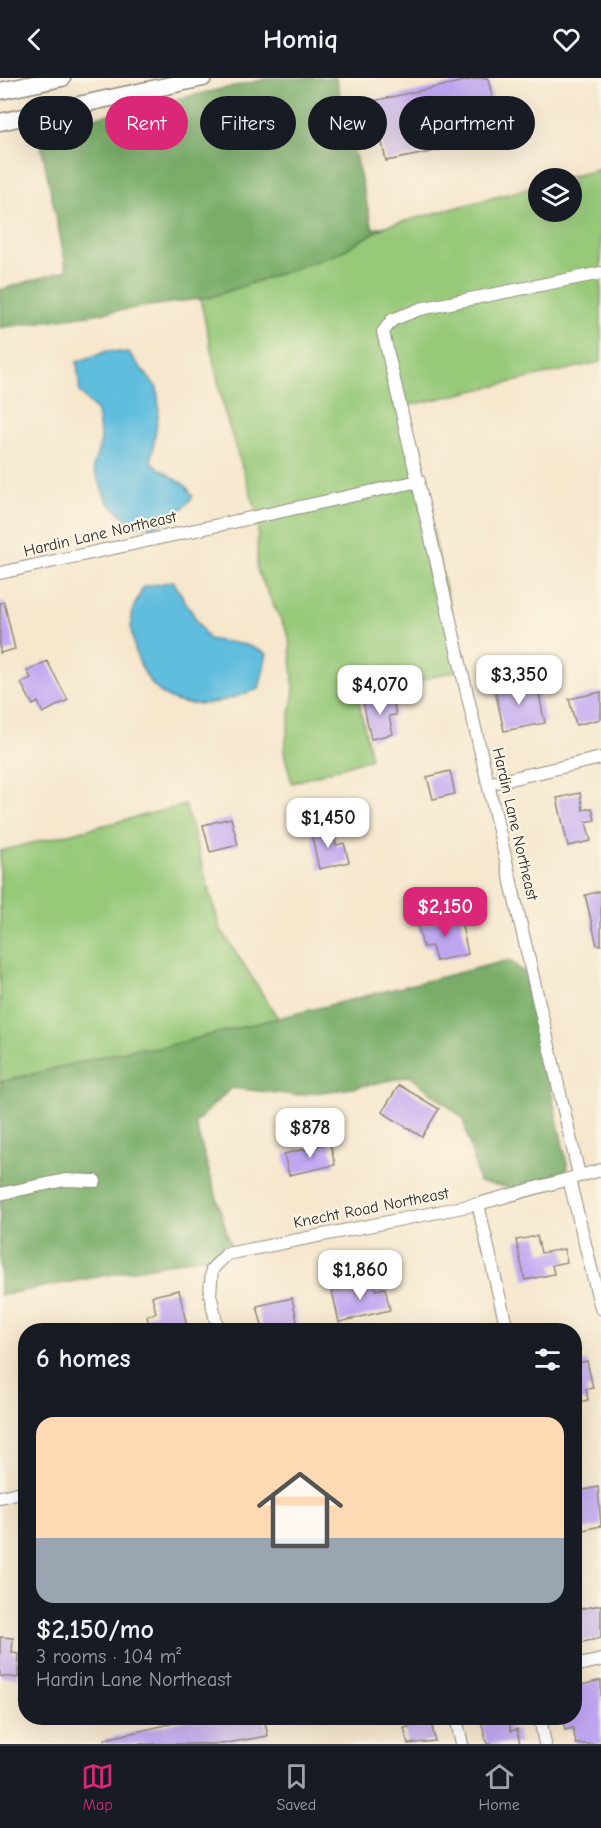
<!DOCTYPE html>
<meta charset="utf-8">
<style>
:root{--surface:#171b24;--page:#20242c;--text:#f1f3f6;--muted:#9ea1a6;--line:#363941;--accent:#db2777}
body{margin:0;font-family:"Comic Neue",sans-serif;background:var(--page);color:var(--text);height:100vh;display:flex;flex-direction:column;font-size:22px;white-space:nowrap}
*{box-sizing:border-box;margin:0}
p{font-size:20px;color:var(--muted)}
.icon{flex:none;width:33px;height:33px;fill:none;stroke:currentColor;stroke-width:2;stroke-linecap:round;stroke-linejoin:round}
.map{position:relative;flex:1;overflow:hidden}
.sheet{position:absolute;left:18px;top:1245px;width:564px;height:402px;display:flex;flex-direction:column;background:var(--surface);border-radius:24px;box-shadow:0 6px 24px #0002}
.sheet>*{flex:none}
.hud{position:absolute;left:18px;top:18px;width:566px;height:54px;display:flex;gap:12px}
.buttons{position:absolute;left:528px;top:90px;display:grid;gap:12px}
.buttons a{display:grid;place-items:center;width:54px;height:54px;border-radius:50%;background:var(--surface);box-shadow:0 6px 24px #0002;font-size:30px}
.price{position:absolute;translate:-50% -51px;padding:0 14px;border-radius:12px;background:#fff;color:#222;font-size:20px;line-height:39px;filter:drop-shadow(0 2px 3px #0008)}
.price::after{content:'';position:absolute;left:50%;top:36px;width:18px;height:14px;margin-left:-9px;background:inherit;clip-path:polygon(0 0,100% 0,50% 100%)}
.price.current{background:var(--accent);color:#fff}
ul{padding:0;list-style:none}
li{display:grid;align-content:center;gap:12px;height:318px;padding:0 18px}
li+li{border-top:2px solid var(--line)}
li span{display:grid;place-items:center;height:186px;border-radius:18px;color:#555}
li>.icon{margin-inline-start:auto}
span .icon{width:108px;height:108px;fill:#fffc;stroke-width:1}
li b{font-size:26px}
h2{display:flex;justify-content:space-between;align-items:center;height:72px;padding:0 18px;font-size:26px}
.chip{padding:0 21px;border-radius:27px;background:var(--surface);box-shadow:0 6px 24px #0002;font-size:21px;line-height:54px}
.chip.current{background:var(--accent);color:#fff}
header{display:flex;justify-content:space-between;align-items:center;height:78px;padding:0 18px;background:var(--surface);font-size:27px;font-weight:800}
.tabs{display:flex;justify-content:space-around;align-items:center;height:84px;border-top:2px solid var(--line);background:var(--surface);font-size:16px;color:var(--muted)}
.tabs a{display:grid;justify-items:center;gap:3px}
.tabs .current{color:var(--accent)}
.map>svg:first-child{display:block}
.green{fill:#97c979;stroke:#617a52;stroke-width:1.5}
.forest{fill:#79ad69;stroke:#526c4a;stroke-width:1.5}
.water{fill:#60bdde;stroke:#467484;stroke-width:1.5}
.building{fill:#bfa6f2}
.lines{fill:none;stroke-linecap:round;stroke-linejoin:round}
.minor-casing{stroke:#90897c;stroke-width:14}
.secondary-casing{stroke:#90897c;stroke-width:19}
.minor{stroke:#fff;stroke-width:12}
.secondary{stroke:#fff;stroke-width:16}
.labels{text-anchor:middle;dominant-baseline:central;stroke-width:4.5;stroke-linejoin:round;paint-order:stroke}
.street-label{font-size:16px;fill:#2b2b2b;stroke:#fcf5e5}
</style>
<header><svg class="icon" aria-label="back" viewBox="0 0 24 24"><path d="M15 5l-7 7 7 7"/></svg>Homiq<svg class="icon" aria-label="heart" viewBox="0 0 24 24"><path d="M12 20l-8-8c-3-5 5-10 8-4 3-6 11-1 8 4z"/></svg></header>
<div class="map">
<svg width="601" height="1666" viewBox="0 0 601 1666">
<rect width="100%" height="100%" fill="#fcf5e5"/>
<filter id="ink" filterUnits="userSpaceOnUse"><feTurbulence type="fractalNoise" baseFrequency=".0167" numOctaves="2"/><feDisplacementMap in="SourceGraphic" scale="12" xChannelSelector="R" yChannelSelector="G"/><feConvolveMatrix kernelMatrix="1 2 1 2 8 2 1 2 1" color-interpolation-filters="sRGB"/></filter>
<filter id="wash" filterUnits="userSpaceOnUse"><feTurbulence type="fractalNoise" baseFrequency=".008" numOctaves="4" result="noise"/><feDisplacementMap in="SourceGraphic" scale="24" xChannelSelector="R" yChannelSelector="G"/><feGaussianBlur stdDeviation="1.35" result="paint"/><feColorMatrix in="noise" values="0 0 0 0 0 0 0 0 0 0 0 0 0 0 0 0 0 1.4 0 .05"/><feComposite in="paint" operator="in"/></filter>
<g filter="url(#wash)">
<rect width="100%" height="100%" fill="#f6e7cd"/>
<path class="green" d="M601,91v193l-195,44 57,263 -105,28 13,61 -79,25 -8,-30 10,-63 -5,-53 -32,-67 1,-54 -33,-102 -25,-116 137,-44 49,-28 152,-40v26h34v-34h-7z
M185,727l35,123 58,90 -124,31 -17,-1 -137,34v-231z"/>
<path class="forest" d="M271,0h65l37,151 13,-3 -49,28 -126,43 -211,31v-38l67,-20 -29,-140z
M509,882l16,13 43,196 -50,20 -39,-7 -16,-64 -53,-42 -57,12 -56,7 -66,-7 -36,35 36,124 -27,10 -204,38v-213l137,-34 17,1z"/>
<path class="water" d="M107,273l22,2 28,35 2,20 -8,55 35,23 7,11 -18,20 -21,10 -21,-2 -26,-24 -14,-34 8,-26 -4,-29 -17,-20 -3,-30z
M173,503l35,58 38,6 21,9 -8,35c-20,7 -47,17 -68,15 -42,-2 -61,-51 -60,-87 0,-9 9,-21 12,-30z"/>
<g id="blocks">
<path class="building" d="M478,0h10l13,60 -115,23 -13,-60z
M4,524l11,47 -15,4v-50z
M47,583l21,39 -25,13 -5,-11 -5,3 -12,-22 10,-5 -4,-7z
M518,602l2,9 17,-4 8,38 -41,8 -10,-45z
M601,614v27l-25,6 -7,-26z
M392,617l4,20 -7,1 4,18 -22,5 -8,-37z
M450,693l5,23 -22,5 -6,-22z
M580,715l3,17 9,-2 3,12 -9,2 5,19 -23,5 -11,-48z
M231,740l7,27 -28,7 -7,-27z
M332,749l4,18 8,-2 5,19 -30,7 -8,-37z
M601,813v54h-4l-12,-50z
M460,838l8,38 -32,7 -4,-15 -9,1 -5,-21z
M399,1007l40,24 -17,28 -40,-25z
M330,1065l5,22 -46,10 -5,-21z
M537,1158l4,17 23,-4 3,13 -15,3 2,9 -29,6 -9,-40z
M374,1203l2,9 9,-2 5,22 -51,12 -7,-31z
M179,1212l8,37 -37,3 -3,-14 9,-3 -4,-17z
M292,1220l7,32h-36l-6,-24z
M587,1283l6,27 -7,1 2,11 -14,3v-39z
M598,1409l3,39 -27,6v-40z
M601,1527v33l-27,6v-34z
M0,1559l13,1 -1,15 7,1 -1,24 -18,-2z
M601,1602v64h-25l-3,-16 -8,2 -3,-12h12v-31z
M196,1640h68l4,18 -47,8h-116v-5z
M480,1640h28l3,13 6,-2 3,15h-33z
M431,1644l4,19 -27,3 -4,-16z"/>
</g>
</g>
<g filter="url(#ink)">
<use href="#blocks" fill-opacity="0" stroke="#90897c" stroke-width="1.5"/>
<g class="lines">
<defs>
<path id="minor" d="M0,495l419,-92
M488,706l113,-26
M579,1097l-196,-843 9,-12 28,-11 181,-36
M569,1101l32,129
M0,1116l65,-14 30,1
M478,1126l29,126
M218,1252l-8,-36 2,-25 15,-15 251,-50 123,-34
M0,1419l26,-6
M574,1588l27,-6
M456,1640l6,26
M540,1640l5,26"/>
<path id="secondary" d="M0,13l62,-13
M0,44l203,-44"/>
</defs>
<use href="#minor" class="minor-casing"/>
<use href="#secondary" class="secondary-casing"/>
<use href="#minor" class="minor"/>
<use href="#secondary" class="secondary"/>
</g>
</g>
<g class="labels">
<g class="street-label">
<text transform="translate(100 456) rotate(-13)">Hardin Lane Northeast</text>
<text transform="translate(515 746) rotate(77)">Hardin Lane Northeast</text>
<text transform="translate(371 1130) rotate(-11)">Knecht Road Northeast</text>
</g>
</g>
</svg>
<div class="buttons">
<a><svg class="icon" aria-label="layers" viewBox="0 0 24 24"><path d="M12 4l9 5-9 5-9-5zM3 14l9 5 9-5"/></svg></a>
</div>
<b class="price" style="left:519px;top:628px">$3,350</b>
<b class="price" style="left:380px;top:638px">$4,070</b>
<b class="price" style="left:328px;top:771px">$1,450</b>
<b class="price current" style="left:445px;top:860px">$2,150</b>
<b class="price" style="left:310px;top:1081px">$878</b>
<b class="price" style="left:360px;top:1223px">$1,860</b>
<div class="hud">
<a class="chip">Buy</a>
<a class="chip current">Rent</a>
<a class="chip">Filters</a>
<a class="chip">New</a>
<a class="chip">Apartment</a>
</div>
<section class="sheet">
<h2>6 homes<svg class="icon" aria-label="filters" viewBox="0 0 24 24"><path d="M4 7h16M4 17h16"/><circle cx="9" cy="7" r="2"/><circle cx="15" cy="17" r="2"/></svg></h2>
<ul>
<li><span style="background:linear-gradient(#ffd9b3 65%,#9aa5b1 0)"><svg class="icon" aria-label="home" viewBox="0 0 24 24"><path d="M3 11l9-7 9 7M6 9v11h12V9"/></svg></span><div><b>$2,150/mo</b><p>3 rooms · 104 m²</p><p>Hardin Lane Northeast</p></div></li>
</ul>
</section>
</div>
<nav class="tabs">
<a class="current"><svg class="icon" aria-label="map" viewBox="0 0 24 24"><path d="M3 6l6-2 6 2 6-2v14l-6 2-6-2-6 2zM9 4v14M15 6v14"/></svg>Map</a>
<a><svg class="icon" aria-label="saved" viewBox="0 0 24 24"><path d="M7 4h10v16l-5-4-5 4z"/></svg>Saved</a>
<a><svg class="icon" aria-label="home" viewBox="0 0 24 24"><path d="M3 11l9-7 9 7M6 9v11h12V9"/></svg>Home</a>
</nav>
